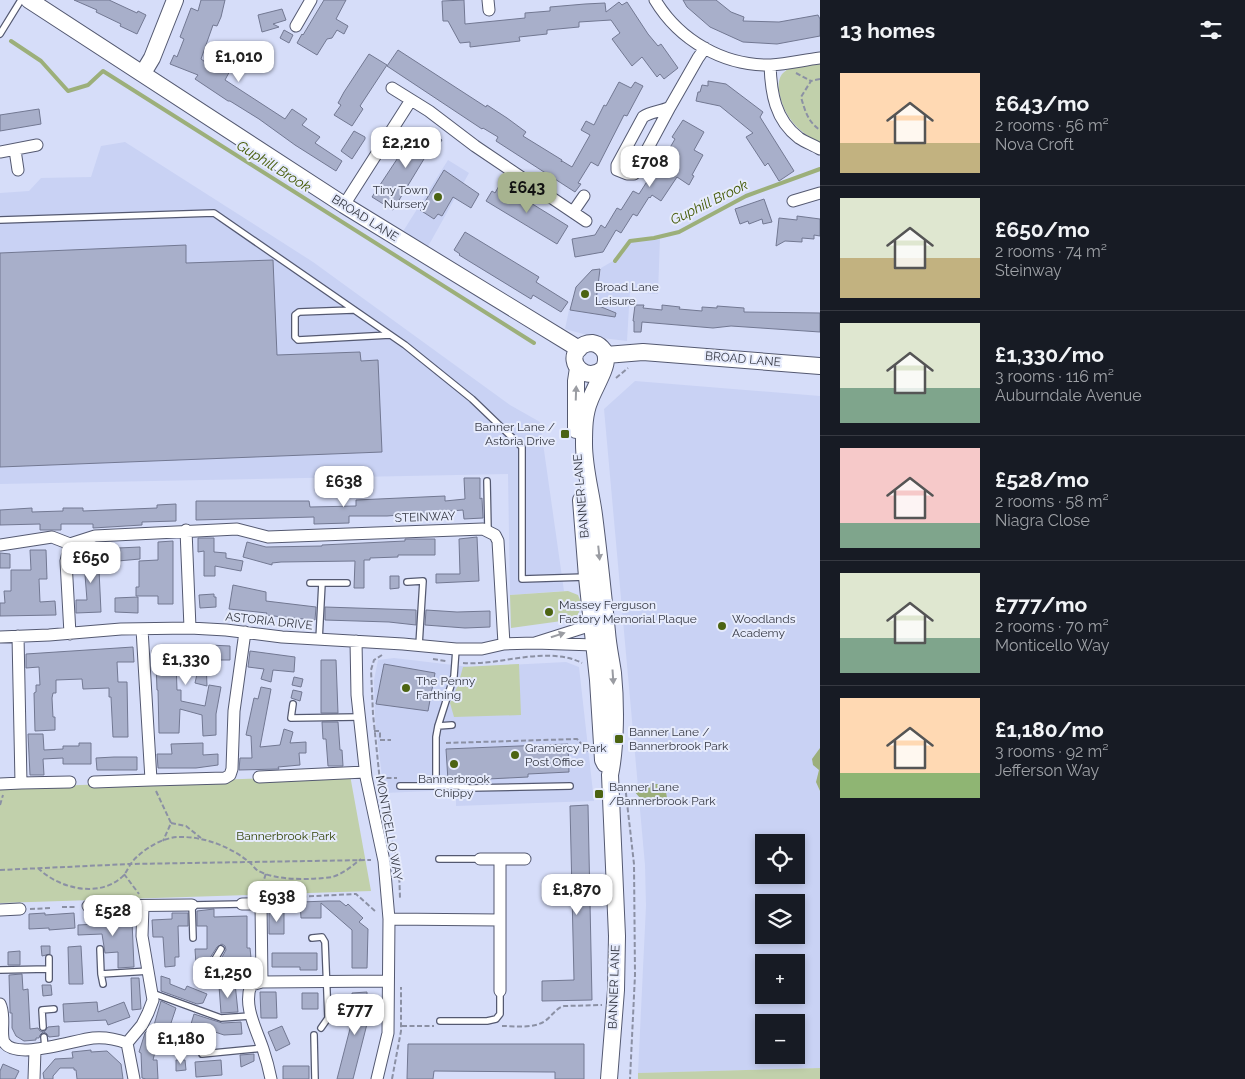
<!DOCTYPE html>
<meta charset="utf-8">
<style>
:root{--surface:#171b24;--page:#20242c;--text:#f1f3f6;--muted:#9ea1a6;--line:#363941;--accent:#a7b38f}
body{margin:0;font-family:Raleway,sans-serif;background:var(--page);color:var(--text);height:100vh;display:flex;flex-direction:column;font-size:19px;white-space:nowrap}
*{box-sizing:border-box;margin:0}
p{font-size:16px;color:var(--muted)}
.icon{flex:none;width:28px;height:28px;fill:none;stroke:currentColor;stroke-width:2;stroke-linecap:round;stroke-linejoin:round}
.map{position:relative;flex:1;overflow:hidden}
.drawer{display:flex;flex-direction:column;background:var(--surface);width:425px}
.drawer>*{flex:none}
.fabs{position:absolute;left:755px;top:834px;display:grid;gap:10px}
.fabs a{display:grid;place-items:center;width:50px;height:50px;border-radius:0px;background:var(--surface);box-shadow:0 2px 8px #0003;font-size:25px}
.price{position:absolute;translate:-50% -42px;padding:0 11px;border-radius:10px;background:#fff;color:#222;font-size:16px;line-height:32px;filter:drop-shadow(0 1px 2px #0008)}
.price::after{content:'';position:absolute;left:50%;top:30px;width:15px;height:11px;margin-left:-8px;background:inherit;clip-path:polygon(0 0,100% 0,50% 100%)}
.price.on{background:var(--accent);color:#111}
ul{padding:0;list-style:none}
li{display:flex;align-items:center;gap:15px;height:125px;padding:0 20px}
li+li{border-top:1px solid var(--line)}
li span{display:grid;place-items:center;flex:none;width:140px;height:100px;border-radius:0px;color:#555}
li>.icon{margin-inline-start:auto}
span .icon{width:60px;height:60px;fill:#fffc;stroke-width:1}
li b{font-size:21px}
h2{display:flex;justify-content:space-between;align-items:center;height:60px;padding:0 20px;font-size:21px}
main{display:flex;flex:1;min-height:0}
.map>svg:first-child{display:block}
.built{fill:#c9d2f4;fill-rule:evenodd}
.green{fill:#c1d0ab}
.water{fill:#9caf7a}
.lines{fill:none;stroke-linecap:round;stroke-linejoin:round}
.stream{stroke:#9caf7a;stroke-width:4}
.building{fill:#a8afca;stroke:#727892}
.lane-casing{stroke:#545971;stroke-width:8}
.street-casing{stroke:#545971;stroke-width:13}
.secondary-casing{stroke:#545971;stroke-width:18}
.path{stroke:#8b90a4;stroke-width:2;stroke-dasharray:5 2.5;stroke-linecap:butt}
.lane{stroke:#fff;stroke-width:5.5}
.street{stroke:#fff;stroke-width:11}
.secondary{stroke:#fff;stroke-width:16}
.oneway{fill:#9a9ca2}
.poi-dot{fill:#4c6412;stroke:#e6ebfc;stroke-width:2}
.labels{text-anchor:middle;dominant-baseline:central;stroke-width:4;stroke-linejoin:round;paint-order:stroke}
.poi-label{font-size:12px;fill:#363944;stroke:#e6ebfc;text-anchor:start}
.street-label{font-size:12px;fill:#363944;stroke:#e6ebfc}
.park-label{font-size:12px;fill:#324306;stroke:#e6ebfc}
.water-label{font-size:14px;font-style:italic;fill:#435903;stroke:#e6ebfc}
</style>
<main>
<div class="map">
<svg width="820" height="1079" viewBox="0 0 820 1079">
<rect width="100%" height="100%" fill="#d6ddf9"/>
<path class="built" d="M125,142l188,120 197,143 30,17 24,169 -54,4 -2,-121 -508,10v-291l29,-2 12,-13 50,-1 10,-31z
M448,160l21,13 -43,77 -24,-17z
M660,237l-2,57 -19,-1v-4l-9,1 -3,51 -33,-4 -29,-8 4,-19 33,5 -2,-13 -4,-1 5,-33 12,-7 4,1 13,-21z
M635,381l185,15v672l-182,5 8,-167 -1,-41 -41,-456zM764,842h32v33h-32zM764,902h32v33h-32zM764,962h32v33h-32zM764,1022h32v33h-32z
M394,658l76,9 96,-5 13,5 15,134 -138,5v-16l-72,3 -9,-74 -1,-39 4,-20z"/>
<path class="green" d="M820,63v80c-23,-12 -36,-26 -41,-52 -1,-6 0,-14 4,-18 9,-9 26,-8 37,-10z
M568,591l10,4 4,10 -6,14 -65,9 -1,-33z
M519,664l2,51 -67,2 -4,-14 8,-18 5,-18z
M350,775l21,116 -371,12v-115z
M820,1068v11h-182v-6z"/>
<path class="water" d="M820,748v43l-4,-9 3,-12 -6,-5 -1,-6z
M646,784h13l7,8 1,6 -7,7h-14l-12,-14z"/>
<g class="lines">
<path class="stream" d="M11,41l30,20 27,30 20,-6 15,-14 431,272
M615,261l15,-20 24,-3 25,-6 67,-36 74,-27"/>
</g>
<path class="building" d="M74,0h35l28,13 1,-2 8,4 -9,19 -17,-8 1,-2 -25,-12 1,-2z
M201,0h24l-4,17 -4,9 -4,-1 -12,34 14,10 6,-9 11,7 -7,13 60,39 7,-10 15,10 -5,6 18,12 -5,6 27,18 -6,10 -41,-26 -36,-26 -29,-18h-2l-33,-22 3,-4 -28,-11 4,-9 3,2 7,-18 -4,-2 11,-29 7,3z
M324,0h22l-10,19 12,7 -4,8 -7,-4 -5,8 -5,1 -10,16 -20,-12 5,-9 1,1z
M464,0l1,24 60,-6v-5l25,-2v-4l35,-3 20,-1 1,9 13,-10 3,3 5,-3 21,32 10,12 3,-2 17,24 -14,11 -4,-5 -3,3 -15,-20 -10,9 -20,-27 8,-6 -9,-13 -32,2v5l-32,3v4l-28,3 1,4 -50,6v-5l-10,1 -12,-22h-5l-1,-20z
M683,0h33l15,12 13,5 -1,4 36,1 39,-7 2,4v17l-43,8 -34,-2 -33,-15 -23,-20z
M282,9l4,11 -13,4 6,3 -17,5 -4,-17z
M284,30l9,5 -4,8 -9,-5z
M398,50l88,57 1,-2 20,13 19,14 -3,4 39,24 -1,2 1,-1 10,6 18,-32 -9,-5 5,-9 8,4 10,-20 2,1 13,-24 12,6 4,-6 8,4 -16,30 -3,-1 -26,51 -7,-4 -13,21 3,1 -6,8 -79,-51 2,-4 -15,-9 -1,1 -95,-63z
M369,54l18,11 -27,41 3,3 -11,17 -18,-11 7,-10 -3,-2 6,-11z
M708,81l18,3 37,28 -3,5 34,54 -15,10 -11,-18 -3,3 -19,-29 7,-4 -33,-27 -24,-5 2,-9h2l2,-7 6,1z
M39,109l2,15 -41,7v-16z
M683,120l21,12 -10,18 9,5 -11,20 2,1 -5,9 -12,-8 -16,24 -9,-6 -2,3 -1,-1 -12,19 -4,-2 -12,19 -5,-3 -13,22 -28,5 -3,-18 23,-4 6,-10 4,3 12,-20 4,2 12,-19 6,3 16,-25 2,1 18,-31 -3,-2z
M424,128l18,12 -11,16 -4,-2 -34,56 -21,-13 35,-53 4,3z
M354,131l11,6v2l-13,20 -11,-8z
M444,170l35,24 -8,14 -18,-11 -11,19 -4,-2 -4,5 -14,-9z
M500,184l68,42 -11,18 -71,-43 6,-10 3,2z
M764,199l8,23 -9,2 -1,-5 -13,5 -1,-3 -8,3 -5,-15z
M797,216l23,3v17l-6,-1v4l-12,-1v4l-17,-1 -9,5 3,-28 18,2z
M465,232l74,45 -3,5 32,20 -7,10 -28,-17 -2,4 -72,-44 1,-1 -6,-4z
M186,245v18l87,-3 4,95 83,-3 1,9 17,-1 4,92 -382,15v-214z
M600,269l-4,32 4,1 -1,4 17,7 -1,4 -45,-7 6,-23 16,-17z
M635,305h9l-1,3 19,2v-5l18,2 -1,2 23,2v-4l15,1v-2l27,2v4l76,1v19l-89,-6 -18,2 -71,-6 -1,10h-7v-11h-1z
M464,478h16v21l2,-1 1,20 -19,1 -1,-9 -76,6h-38v7l-35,1v-7l-118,3v-19h113l1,6 46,-1v-6l89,-4v5l20,-2z
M176,504v17l-34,1v3l-49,3v-4h-32v6h-21v-6l-40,1v-15l32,-2v4l31,-1v-3h20v3l74,-3v-3z
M477,537l2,44 -43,2v-9h24l-1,-35z
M198,538h16v14l12,1v5l17,3 -2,10 -26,-5v10h-11v-25l-6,1z
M405,539h30v16h-37v2l-28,1v2h-6v28h-10l1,-27 -74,1 -9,1v2l-29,-8 4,-15 19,5 56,-1v-1l83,-4z
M173,541v63h-15v-8h-22v-9h3v-26l19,-1v-18z
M140,547v12l-22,2v-13z
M98,549l3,63 -25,1v-13h11l-4,-50z
M30,550h16l1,29h-8l1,23 15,-1 1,14 -56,1v-13h5l-1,-12h7v-21h20z
M0,553l10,1v14h-10z
M390,576h9v12l-9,1z
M233,585l33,7v9l50,6 -1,13 -33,-3 -16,-2 1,-2 -38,-4z
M214,594v3h2v10l-16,1 -1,-13z
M138,597v16l-23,-1v-14z
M325,607l91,3v15l-27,-3 -64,-2z
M426,610l31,2 33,-1v16l-25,1 -40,-3z
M209,645l21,1v14h-24l1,26 -12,-3 2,-9 -1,-13h-20l1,29h4v11l24,5 4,-21 12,2 -5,27v21l-13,1 -1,-21 -22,-6 -1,24h-20l-1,-43h-1l-1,-28h-4v-12h25v-4l31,1z
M133,647l1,15h-17l1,20h9l1,55h-15l-2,-40h-2v-9l-26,1 -1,-10 -26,1v13h-3l-1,5 1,19h2v13l-20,1 -1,-38 2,-1v-7h4l-1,-18 -13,1v-14z
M250,651l45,6 -1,15 -21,-2 -2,12 -10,-3 3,-10 -16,-2z
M321,660h15l2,53h-17z
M384,664l51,9 -7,38 -52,-7z
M294,677l9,2 -2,8 -9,-2z
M261,687l10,2 -11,58 20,-2 4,-16 9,3 -3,11 16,-1v11h-7l1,12 -22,2 1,2 -40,1 1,-12h12l-1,-22 -5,-1 8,-37 4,1z
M293,690l9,2 -2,9 -9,-3z
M322,722h16l2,28h2l1,16h-15l-2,-27h-3z
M28,734h15l1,16 19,-1v-3h16v-3h12v21h-28v-6l-20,1 1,16h-14z
M203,743v12l15,-1v11l-22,3h-38l-1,-14h15l-1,-10z
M568,744l1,28 -41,2v3l-80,4 -2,-32z
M114,757h23v13h-40l-1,-12z
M588,805l4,195 -50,1v-20l32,-1 -4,-174z
M328,901h12l6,5 2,-2 15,14 -4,4 9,7 -1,39h-15v-38l-31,-27v15h-20l-1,-16z
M214,909v8l33,-1v32h3l2,20 -18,1v5l-10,1 -1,-11h-5l8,-14 -1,-4 -3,-2 -5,3 -11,17 -10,1 -1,-16h12v-23h-10v-15z
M284,911v23h-15v-22z
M45,913v2l29,-2 1,15 -26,2v-2l-20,1v-15z
M97,913h17v9l18,-1 2,46 -16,1v-16l-13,1 -3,-19 -24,1v-10l20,-1z
M172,913h16v13h-10l1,31h-4v9l-10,1 -2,-30h-10l-1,-17 20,-1z
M41,946h9v8l-8,2z
M81,946l2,38h-14l-1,-37z
M20,951v14h-12v-13z
M272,953h45v17h-17v-3h-28z
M22,974l1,16 5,-1 2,40 8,-1 2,3 4,1 4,-5 11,-1v10l-10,1 -3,-4 -3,-1 -3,3 -1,3h-3v2l-12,1 -8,-5 -4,-8v-15h-2v-3l-1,-35z
M161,976l9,3v5l15,6 2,-4 20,8 -4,9 -6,1 -36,-13z
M131,978h8l2,31 -9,1z
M235,983l3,29 -17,1 -2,-27z
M42,985h9l1,10 -9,1z
M260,992h16l1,26h-16z
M367,992v32l-14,55h-16l15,-58v-28z
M302,993h16v16h-16z
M161,1001l15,7 -7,21 6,3 -3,9 -13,-5 -6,24h4l1,19h-12l-4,-1 -1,-25 -2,-1 6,-19 2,-2 5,1z
M97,1002l1,10 26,-10 6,15 -22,8 -2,-5 -42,2 -1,-18z
M194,1014l28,9 19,-1 1,12 -18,1 -33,-11z
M282,1026l8,18 -14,7 -8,-19z
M408,1044h176v35h-29v-7h-7l-114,-1 -1,8h-26z
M91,1050v2l16,-1 14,13 2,15h-46l-1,-9h-2v-2h-14l-7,8v3h-9l-1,-6 12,-14 18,-1 -1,-6z
M254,1054v7l-13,6 -1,-12z
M176,1060h9l1,10 -10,1z
M221,1060l1,15 -26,2 -1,-15z
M3,1064l16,7 -4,8h-15v-8z
M283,1066h26v13h-26z"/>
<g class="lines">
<defs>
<path id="lane" d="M0,34l21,-34
M0,220l214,-7 191,132 67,54 50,48v132l64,-2
M353,310l-54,2 -4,3v22l3,3 92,-5
M487,481l1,49
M407,582l16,-1 -4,64
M310,583h12
M319,640l3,-57h25
M293,704l-2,14 68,-1
M438,726l14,-1
M400,786h59l10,2 101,-2
M436,786v-49l2,-11 16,-50 2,-27
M439,859h41
M193,938l-1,-33 50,-1
M312,938l10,-1 3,5 3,76 -7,10
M100,949l1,25 48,-3
M221,949l-12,20 3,11 31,-2 8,7
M49,969v10
M0,970l49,-1v-11
M101,974l2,10
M152,993l69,25 29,-2
M440,1021h47l9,-2 4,-5v-23
M43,1027l-1,-17 12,-1
M314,1035l1,44
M44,1037l1,11
M202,1054l61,-6"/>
<path id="street" d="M488,0l1,10
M655,0c24,40 68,66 116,65 16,-1 33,-5 49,-7
M296,26l15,-26
M770,65c1,28 5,55 29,73 6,4 14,7 21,11
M392,88l37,23 46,35 111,75
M670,107l-36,67h-7l-10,-4v-5l26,-48c8,-6 18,-5 27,-10l28,-49 7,-10
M15,150l3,20
M0,152l37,-7
M793,201l27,-8
M344,205l67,-105
M573,212l11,-16
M186,530l4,98
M0,545l52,-8 18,7
M142,629l9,151 74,-2 5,-3 2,-6 2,-58 11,-79
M70,634l-4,-73 4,-17 25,-8 142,-7 31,8 215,-8 12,6 3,6 6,103
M18,636l3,147 49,-1
M0,637l49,-2 72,-6 69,-1 36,2 56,7 121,7 53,5h26l22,-5 31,-1
M598,640l-4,5 -59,-2 63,-20
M356,641l1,54 9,82 18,84 5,58 -1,114 -11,46
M259,777l106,-5
M94,782l57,-2
M0,784l21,-1
M480,859h45
M242,904l43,-1
M261,904l1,78
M88,906l104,-1
M0,910l20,-1
M389,919l111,1
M500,991v-132
M0,1004c6,12 0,29 4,38 11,19 70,-2 89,-4 11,-1 23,1 34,5l7,36
M127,1043l15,-18 6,-12 5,-13 -11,-64 1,-30
M34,1079l1,-29
M271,1079c-2,-10 -5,-21 -8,-30 -7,-21 -20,-43 -12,-64l11,-3 126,-1"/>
<path id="secondary" d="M29,0l315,205 235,144
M143,73l9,-15 23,-58
M606,355l37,-3 177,14
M603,369c-16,14 -37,-5 -25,-20 4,-4 9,-6 14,-6 7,1 14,7 14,15 1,10 -12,31 -16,42 -6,14 -6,29 -6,44 0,24 7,48 10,71 5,39 9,78 13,117 1,14 4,27 6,41 3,30 3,73 -3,102l7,161 -1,54 -7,89
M576,430v-49l2,-13
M581,500l6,77 11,103 5,80 2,4"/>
</defs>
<use href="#lane" class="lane-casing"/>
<use href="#street" class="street-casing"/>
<use href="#secondary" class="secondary-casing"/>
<path class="path" d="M796,73l15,8
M820,79l-9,2 -10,16c4,14 7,25 19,33
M616,378l12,-10
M433,659l13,2
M463,663c37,3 84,-18 119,0
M374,731h6v9h11
M446,743l131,-4 11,12
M379,778h18
M380,782l-7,-68 -2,-44 3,-10 8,-5
M625,785l9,79 1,111 -5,104
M156,791l15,32 -8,18
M0,805l3,-10
M171,823l15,3 15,12
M392,841l7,28 1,29
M38,868c21,21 63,31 86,7 3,-4 5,-9 8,-13 11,-13 32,-26 50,-25 23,0 49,10 67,25 3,2 5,6 8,8 17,11 55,10 75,7 11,-3 20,-11 29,-18
M0,870l130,-6 241,-4
M124,874l15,20
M260,893l6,-20
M294,897l62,-3 19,17
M62,907h15
M30,909l22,-1
M402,1026h32
M502,1026c13,0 31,3 43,-5 7,-5 11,-13 19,-15l38,-1
M392,1079l9,-48v-44"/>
<use href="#lane" class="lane"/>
<use href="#street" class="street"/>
<use href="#secondary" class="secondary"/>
</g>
<defs><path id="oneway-solid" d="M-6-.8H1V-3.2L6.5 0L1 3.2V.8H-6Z" transform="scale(1.25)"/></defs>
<g class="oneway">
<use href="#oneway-solid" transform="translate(576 393) rotate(-88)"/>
<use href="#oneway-solid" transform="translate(599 553) rotate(84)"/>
<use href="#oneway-solid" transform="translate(558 635) rotate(-18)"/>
<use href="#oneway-solid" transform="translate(613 677) rotate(86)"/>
</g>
<g class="poi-dot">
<circle cx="438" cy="197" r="5"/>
<circle cx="585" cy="294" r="5"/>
<rect x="560" y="429" width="10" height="10" rx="2.5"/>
<circle cx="549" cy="612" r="5"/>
<circle cx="722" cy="626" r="5"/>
<circle cx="406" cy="688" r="5"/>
<rect x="614" y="734" width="10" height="10" rx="2.5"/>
<circle cx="515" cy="755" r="5"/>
<circle cx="454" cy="764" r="5"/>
<rect x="594" y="789" width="10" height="10" rx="2.5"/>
</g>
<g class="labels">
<g class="poi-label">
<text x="428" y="190" text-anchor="end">Tiny Town<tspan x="428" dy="14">Nursery</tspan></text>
<text x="595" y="287">Broad Lane<tspan x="595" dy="14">Leisure</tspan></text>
<text x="555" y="427" text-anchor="end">Banner Lane /<tspan x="555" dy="14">Astoria Drive</tspan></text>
<text x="559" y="605">Massey Ferguson<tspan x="559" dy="14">Factory Memorial Plaque</tspan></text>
<text x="732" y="619">Woodlands<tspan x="732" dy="14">Academy</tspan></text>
<text x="416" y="681">The Penny<tspan x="416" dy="14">Farthing</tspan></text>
<text x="629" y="732">Banner Lane /<tspan x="629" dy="14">Bannerbrook Park</tspan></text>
<text x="525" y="748">Gramercy Park<tspan x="525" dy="14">Post Office</tspan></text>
<text x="454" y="779" text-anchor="middle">Bannerbrook<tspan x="454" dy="14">Chippy</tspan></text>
<text x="609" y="787">Banner Lane<tspan x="609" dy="14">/Bannerbrook Park</tspan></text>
</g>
<g class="street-label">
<text transform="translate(365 218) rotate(32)">BROAD LANE</text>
<text transform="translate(743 359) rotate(5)">BROAD LANE</text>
<text transform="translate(581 496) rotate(-95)">BANNER LANE</text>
<text transform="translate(425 517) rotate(-2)">STEINWAY</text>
<text transform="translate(269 621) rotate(6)">ASTORIA DRIVE</text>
<text transform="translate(389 828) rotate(80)">MONTICELLO WAY</text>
<text transform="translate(614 987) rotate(-88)">BANNER LANE</text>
</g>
<g class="park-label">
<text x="286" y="836">Bannerbrook Park</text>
</g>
<g class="water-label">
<text transform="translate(274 166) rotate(32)">Guphill Brook</text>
<text transform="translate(709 202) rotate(-26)">Guphill Brook</text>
</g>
</g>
</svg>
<div class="fabs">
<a><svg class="icon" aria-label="locate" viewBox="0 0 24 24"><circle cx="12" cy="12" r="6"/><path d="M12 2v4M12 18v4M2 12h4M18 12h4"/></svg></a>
<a><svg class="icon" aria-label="layers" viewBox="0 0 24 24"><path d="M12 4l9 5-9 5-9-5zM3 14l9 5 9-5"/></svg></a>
<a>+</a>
<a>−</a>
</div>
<b class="price" style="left:239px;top:83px">£1,010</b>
<b class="price" style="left:406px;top:169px">£2,210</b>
<b class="price" style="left:650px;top:188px">£708</b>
<b class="price on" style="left:527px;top:214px">£643</b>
<b class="price" style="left:344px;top:508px">£638</b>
<b class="price" style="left:91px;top:584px">£650</b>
<b class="price" style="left:186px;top:686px">£1,330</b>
<b class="price" style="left:577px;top:916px">£1,870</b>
<b class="price" style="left:277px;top:923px">£938</b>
<b class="price" style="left:113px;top:937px">£528</b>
<b class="price" style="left:228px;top:999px">£1,250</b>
<b class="price" style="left:355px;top:1036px">£777</b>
<b class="price" style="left:181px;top:1065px">£1,180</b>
</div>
<section class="drawer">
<h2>13 homes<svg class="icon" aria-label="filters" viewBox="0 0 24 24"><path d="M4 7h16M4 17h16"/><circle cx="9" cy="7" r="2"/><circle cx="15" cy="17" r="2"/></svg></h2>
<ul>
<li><span style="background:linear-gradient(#ffd9b3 70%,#c2b280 0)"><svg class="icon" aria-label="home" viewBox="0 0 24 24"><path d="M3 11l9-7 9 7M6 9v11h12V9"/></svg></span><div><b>£643/mo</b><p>2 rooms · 56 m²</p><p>Nova Croft</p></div></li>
<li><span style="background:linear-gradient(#dfe7d0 60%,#c2b280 0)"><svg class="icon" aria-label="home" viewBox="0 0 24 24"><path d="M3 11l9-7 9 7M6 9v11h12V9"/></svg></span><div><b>£650/mo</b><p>2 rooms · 74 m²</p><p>Steinway</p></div></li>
<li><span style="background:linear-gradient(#dfe7d0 65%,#7fa58c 0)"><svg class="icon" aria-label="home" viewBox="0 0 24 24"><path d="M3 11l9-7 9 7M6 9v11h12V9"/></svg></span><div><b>£1,330/mo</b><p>3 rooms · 116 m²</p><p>Auburndale Avenue</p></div></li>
<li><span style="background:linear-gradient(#f6c9c9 75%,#7fa58c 0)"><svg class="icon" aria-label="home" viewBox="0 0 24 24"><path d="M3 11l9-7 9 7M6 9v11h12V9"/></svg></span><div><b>£528/mo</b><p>2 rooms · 58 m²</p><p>Niagra Close</p></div></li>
<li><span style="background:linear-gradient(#dfe7d0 65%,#7fa58c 0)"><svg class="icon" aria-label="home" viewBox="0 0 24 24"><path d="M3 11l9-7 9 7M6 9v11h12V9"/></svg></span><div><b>£777/mo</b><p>2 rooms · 70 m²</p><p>Monticello Way</p></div></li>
<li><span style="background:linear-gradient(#ffd9b3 75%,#8fb573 0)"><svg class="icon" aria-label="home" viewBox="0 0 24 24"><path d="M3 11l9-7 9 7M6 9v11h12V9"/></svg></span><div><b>£1,180/mo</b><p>3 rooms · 92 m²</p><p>Jefferson Way</p></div></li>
</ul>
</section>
</main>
